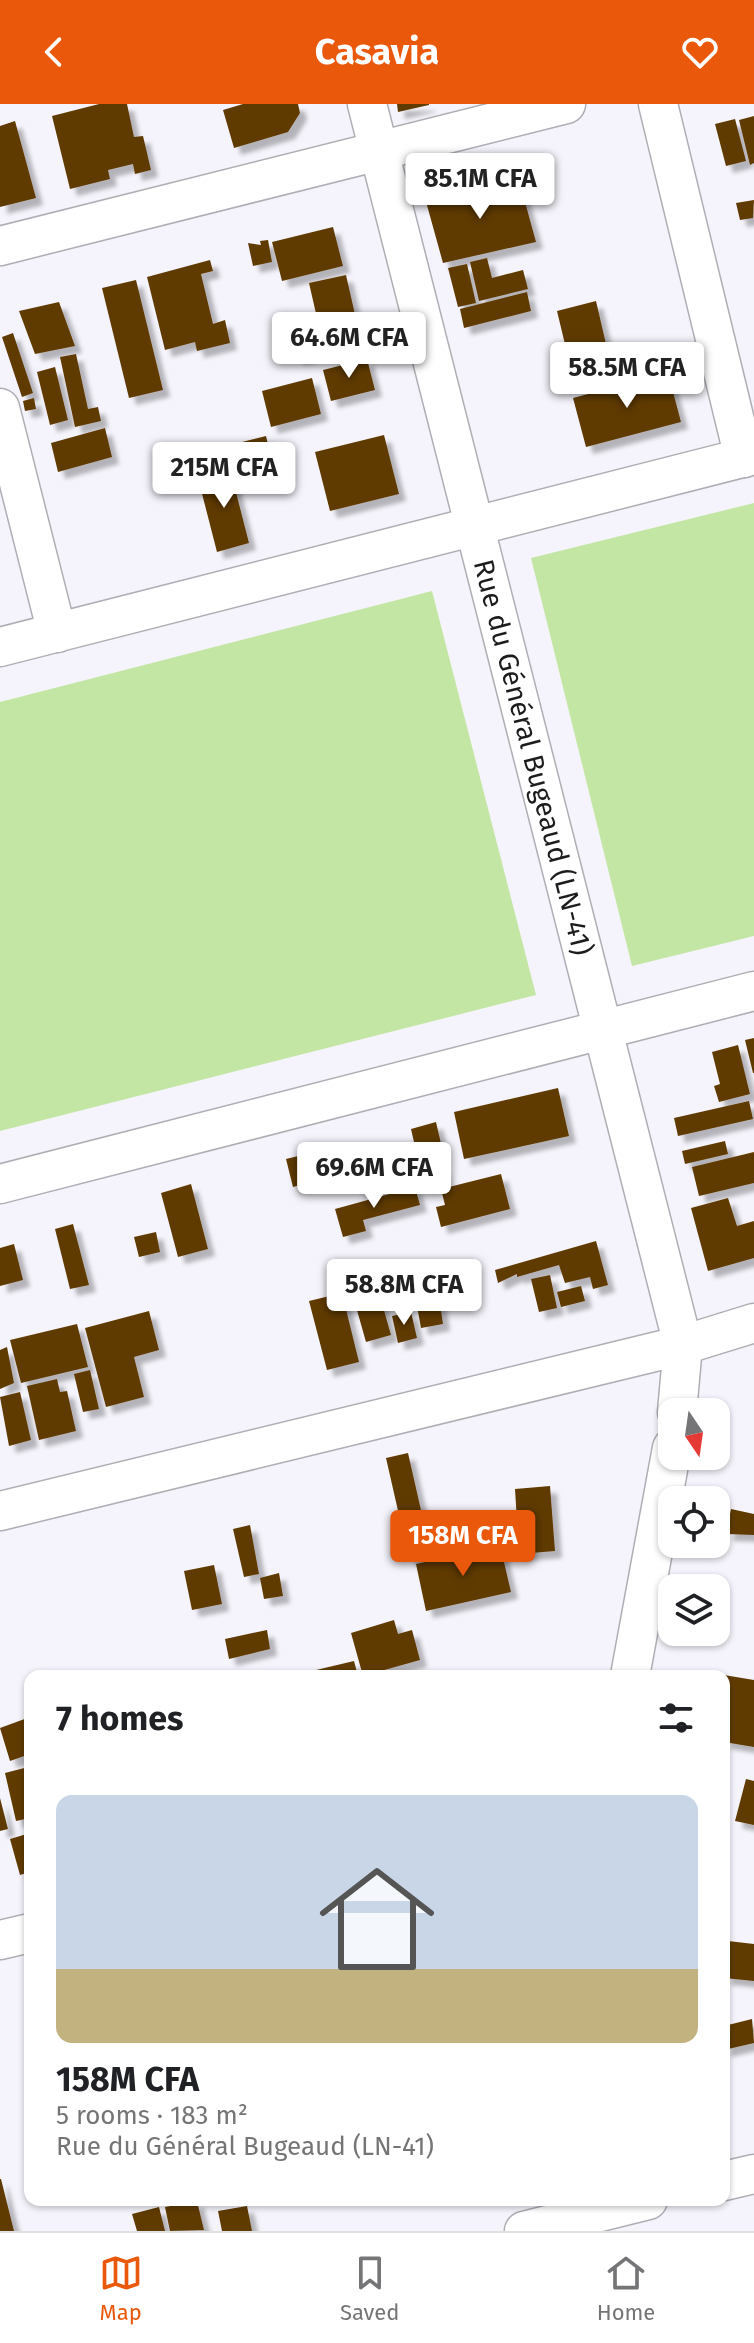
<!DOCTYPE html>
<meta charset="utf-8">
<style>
:root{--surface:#fff;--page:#f6f6f6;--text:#202124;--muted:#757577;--line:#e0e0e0;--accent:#ea580c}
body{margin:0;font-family:"Fira Sans",sans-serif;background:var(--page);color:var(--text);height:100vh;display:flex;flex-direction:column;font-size:30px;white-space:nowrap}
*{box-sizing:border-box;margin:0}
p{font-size:26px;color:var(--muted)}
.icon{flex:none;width:44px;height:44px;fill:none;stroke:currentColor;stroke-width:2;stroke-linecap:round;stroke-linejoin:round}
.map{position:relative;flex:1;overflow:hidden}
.details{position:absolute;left:24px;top:1566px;width:706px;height:536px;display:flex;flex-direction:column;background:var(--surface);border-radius:16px;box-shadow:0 2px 6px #0004}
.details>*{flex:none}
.needle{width:52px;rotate:167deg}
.buttons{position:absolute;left:658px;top:1294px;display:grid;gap:16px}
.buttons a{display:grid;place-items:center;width:72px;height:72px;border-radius:16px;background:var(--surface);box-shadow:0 2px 6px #0004;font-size:40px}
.price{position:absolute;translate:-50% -68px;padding:0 18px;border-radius:8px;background:#fff;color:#222;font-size:26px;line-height:52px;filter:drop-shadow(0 2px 4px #0008)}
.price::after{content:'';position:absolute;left:50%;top:48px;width:24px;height:18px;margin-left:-12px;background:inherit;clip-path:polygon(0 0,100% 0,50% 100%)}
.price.current{background:var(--accent);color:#fff}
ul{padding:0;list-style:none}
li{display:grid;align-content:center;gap:16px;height:424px;padding:0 32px}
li+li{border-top:2px solid var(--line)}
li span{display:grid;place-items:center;height:248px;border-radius:16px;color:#555}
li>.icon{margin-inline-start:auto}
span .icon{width:144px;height:144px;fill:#fffc;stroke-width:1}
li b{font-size:34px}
h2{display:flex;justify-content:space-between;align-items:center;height:96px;padding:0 32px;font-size:34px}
header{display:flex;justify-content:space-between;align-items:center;height:104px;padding:0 32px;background:var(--accent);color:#fff;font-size:36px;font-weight:700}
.tabs{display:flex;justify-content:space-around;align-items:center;height:112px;border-top:2px solid var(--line);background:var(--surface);font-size:22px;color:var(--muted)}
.tabs a{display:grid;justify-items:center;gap:4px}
.tabs .current{color:var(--accent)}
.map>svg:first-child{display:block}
.green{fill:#c4e6a5}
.building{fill:#613b01;filter:url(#shadow)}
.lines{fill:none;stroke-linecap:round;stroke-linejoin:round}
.minor-casing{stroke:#aeaeb5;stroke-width:41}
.minor{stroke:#fff;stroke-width:38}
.labels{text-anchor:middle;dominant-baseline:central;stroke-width:8;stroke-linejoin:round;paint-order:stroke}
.street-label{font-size:28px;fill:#1c1c1e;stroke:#f5f4fc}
</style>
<header><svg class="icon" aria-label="back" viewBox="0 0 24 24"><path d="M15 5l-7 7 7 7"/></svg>Casavia<svg class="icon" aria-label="heart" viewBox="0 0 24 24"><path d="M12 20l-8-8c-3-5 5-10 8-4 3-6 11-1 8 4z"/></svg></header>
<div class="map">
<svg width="754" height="2127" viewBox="0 0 754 2127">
<defs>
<filter id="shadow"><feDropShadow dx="7" dy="7" stdDeviation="2" flood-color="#0004"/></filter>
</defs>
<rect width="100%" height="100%" fill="#f5f4fc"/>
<path class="green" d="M754,399v433l-122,30 -101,-408z
M432,487l104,404 -536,136v-429z"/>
<path class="building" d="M99,0h28l7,33 9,-1 8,34 -16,4 -2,-10 -25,6 2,9 -40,10 -18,-73z
M243,0h55l2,9 -12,19 -54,16 -11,-38z
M397,0h32v1l-31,7z
M754,12v47l-4,2 -11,-45z
M735,15l11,42 -20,5 -11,-42z
M15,17l21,77 -36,9v-81z
M519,76l17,62 -93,21 -18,-65z
M754,96l-1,18 -13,2 -4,-17z
M333,123l10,39 -61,15 -10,-39z
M268,136l4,22 -19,4 -5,-23 13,2 -1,-4z
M487,154l5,20 31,-8 5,19 -49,12 -9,-39z
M210,156l3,11 -12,3 12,50 12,-4 5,23 -33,8 -2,-9 -30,8 -18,-73z
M467,160l9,39 -18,4 -10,-39z
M346,171l11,48 -37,8 -11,-48z
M136,176l27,110 -34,8 -27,-110z
M527,188l4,19 -67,17 -4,-19z
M596,197l14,60 9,-2 4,15 -48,12 -18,-75z
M59,198l16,44 -40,8 -16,-43z
M13,229l20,60 -11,4 -20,-60z
M306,232l5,19 -14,3 -4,-18z
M76,250l12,55 10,-2 3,14 -26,6 -15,-70z
M367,255l8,31 -44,11 -8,-31z
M55,263l13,53 -18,5 -13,-53z
M668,269l13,49 -95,25 -13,-49z
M312,274l9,36 -50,13 -9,-36z
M34,294l2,11 -11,2 -2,-10z
M105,324l7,29 -54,15 -7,-29z
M384,331l15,59 -69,17 -15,-59z
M266,332l9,37 -39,10 -10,-37z
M230,365l19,74 -32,9 -19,-74z
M754,934v35h-1l-8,-33z
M738,941l12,49 -31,8 -5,-16 6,-2 -8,-32z
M558,984l11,48 -105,23 -10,-47z
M749,997l4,18 -75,17 -4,-18z
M436,1018l6,26 -25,7 -6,-26z
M725,1037l3,13 -43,10 -3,-13z
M319,1047l7,27 -33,9 -7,-28z
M754,1048v31l-55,13 -7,-29z
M441,1061l4,15 -21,5 -4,-14z
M501,1070l9,35 -69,18 -5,-20 9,-2 -4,-16z
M191,1080l17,65 -30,8 -17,-64z
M415,1083l5,18 -57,15 3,11 -23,6 -8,-28z
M728,1094l9,28 17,-5v37l-46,13 -17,-63z
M73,1120l16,61 -19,4 -15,-60z
M156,1128l4,20 -21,5 -5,-20z
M596,1137l12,44 -15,4 -3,-12 -25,6 -6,-18 -42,12v-3l-19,9 -3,-13z
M14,1140l9,36 -23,6v-38z
M438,1165l2,14 -23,2 -2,-13z
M374,1171l17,60 -25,7 -17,-60z
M550,1171l7,33 -18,4 -8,-33z
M404,1173l3,18 -19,4 -3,-19z
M581,1182l4,15 -24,6 -4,-15z
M438,1187l5,33 -22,4 -6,-33z
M342,1189l17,69 -32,8 -18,-69z
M149,1207l10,39 -25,7 10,40 -38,10 -21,-79z
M411,1208l6,26 -19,5 -6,-27z
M77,1220l11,43 -67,16 -11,-43z
M7,1243l7,36 -14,6v-39z
M90,1266l9,39 -16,3 -9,-38z
M57,1275l3,13 7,-1 9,40 -37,9 -12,-54z
M20,1288l11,48 -22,6 -9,-49z
M408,1349l23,101 -22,5 -23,-101z
M550,1382l5,65 -36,3 -4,-65z
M731,1405l23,5v21l-28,-1z
M250,1421l9,49 -15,3 -11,-48z
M500,1441l11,47 -85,19 -10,-47z
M214,1461l8,39 -30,6 -8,-39z
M279,1469l4,23 -19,3 -4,-21z
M394,1516l4,14 14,-4 8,30 -57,16 -12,-43z
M267,1526l3,19 -41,10 -4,-20z
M354,1557l4,15h-63v-1z
M724,1571l30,5v67l-30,-5z
M30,1613v37l-20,7 -10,-33z
M28,1663l2,51 -14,3 -11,-48z
M746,1675l8,2v44l-19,-4z
M0,1694l8,31 -8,2z
M30,1729v39l-10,3 -10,-36z
M728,1837l26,3v37l-30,-3z
M752,1915l2,24 -30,7v-24z
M0,2075h1l13,52h-14z
M197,2097l7,29 -34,1 -5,-24z
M247,2102l5,25h-30l-4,-20z
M159,2103l6,24h-28l-5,-17z"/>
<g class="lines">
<defs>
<g id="minor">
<path id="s1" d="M367,0l316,1241 -6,67"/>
<path d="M658,0l86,354"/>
<path d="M0,142l566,-142"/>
<path d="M0,304l57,225"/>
<path d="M0,543l754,-192"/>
<path d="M0,1080l754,-193"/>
<path d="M0,1407l683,-166 71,-22"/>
<path d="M630,1572l42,-228"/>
<path d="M0,1836l30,-7"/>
<path d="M724,2077l30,-7"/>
<path d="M524,2127l124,-31"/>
</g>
</defs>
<use href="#minor" class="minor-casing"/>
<use href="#minor" class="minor"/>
</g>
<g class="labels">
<g class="street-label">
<text stroke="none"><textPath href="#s1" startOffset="674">Rue du Général Bugeaud (LN-41)</textPath></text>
</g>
</g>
</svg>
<div class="buttons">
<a><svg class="needle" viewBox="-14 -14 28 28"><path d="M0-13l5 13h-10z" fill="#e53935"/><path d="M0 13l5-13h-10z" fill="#757577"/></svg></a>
<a><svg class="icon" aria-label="locate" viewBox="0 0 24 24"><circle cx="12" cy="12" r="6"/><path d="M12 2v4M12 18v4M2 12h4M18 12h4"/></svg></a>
<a><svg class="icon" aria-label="layers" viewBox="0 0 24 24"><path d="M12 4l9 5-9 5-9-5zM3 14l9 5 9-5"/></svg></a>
</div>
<b class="price" style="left:480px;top:117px">85.1M CFA</b>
<b class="price" style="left:349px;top:276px">64.6M CFA</b>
<b class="price" style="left:627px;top:306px">58.5M CFA</b>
<b class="price" style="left:224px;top:406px">215M CFA</b>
<b class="price" style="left:374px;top:1106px">69.6M CFA</b>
<b class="price" style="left:404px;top:1223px">58.8M CFA</b>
<b class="price current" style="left:463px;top:1474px">158M CFA</b>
<section class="details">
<h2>7 homes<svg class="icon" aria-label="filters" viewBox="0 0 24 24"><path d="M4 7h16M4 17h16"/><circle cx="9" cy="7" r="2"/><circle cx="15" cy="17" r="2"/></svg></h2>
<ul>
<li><span style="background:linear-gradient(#c9d6e8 70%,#c2b280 0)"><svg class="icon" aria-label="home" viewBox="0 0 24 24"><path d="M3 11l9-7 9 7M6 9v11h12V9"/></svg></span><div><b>158M CFA</b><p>5 rooms · 183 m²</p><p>Rue du Général Bugeaud (LN-41)</p></div></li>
</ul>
</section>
</div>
<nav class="tabs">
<a class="current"><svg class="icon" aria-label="map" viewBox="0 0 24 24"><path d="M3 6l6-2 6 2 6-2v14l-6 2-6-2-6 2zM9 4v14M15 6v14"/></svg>Map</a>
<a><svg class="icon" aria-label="saved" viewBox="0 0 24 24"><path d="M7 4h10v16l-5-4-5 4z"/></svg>Saved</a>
<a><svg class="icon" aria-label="home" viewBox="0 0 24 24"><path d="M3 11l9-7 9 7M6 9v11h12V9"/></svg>Home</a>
</nav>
